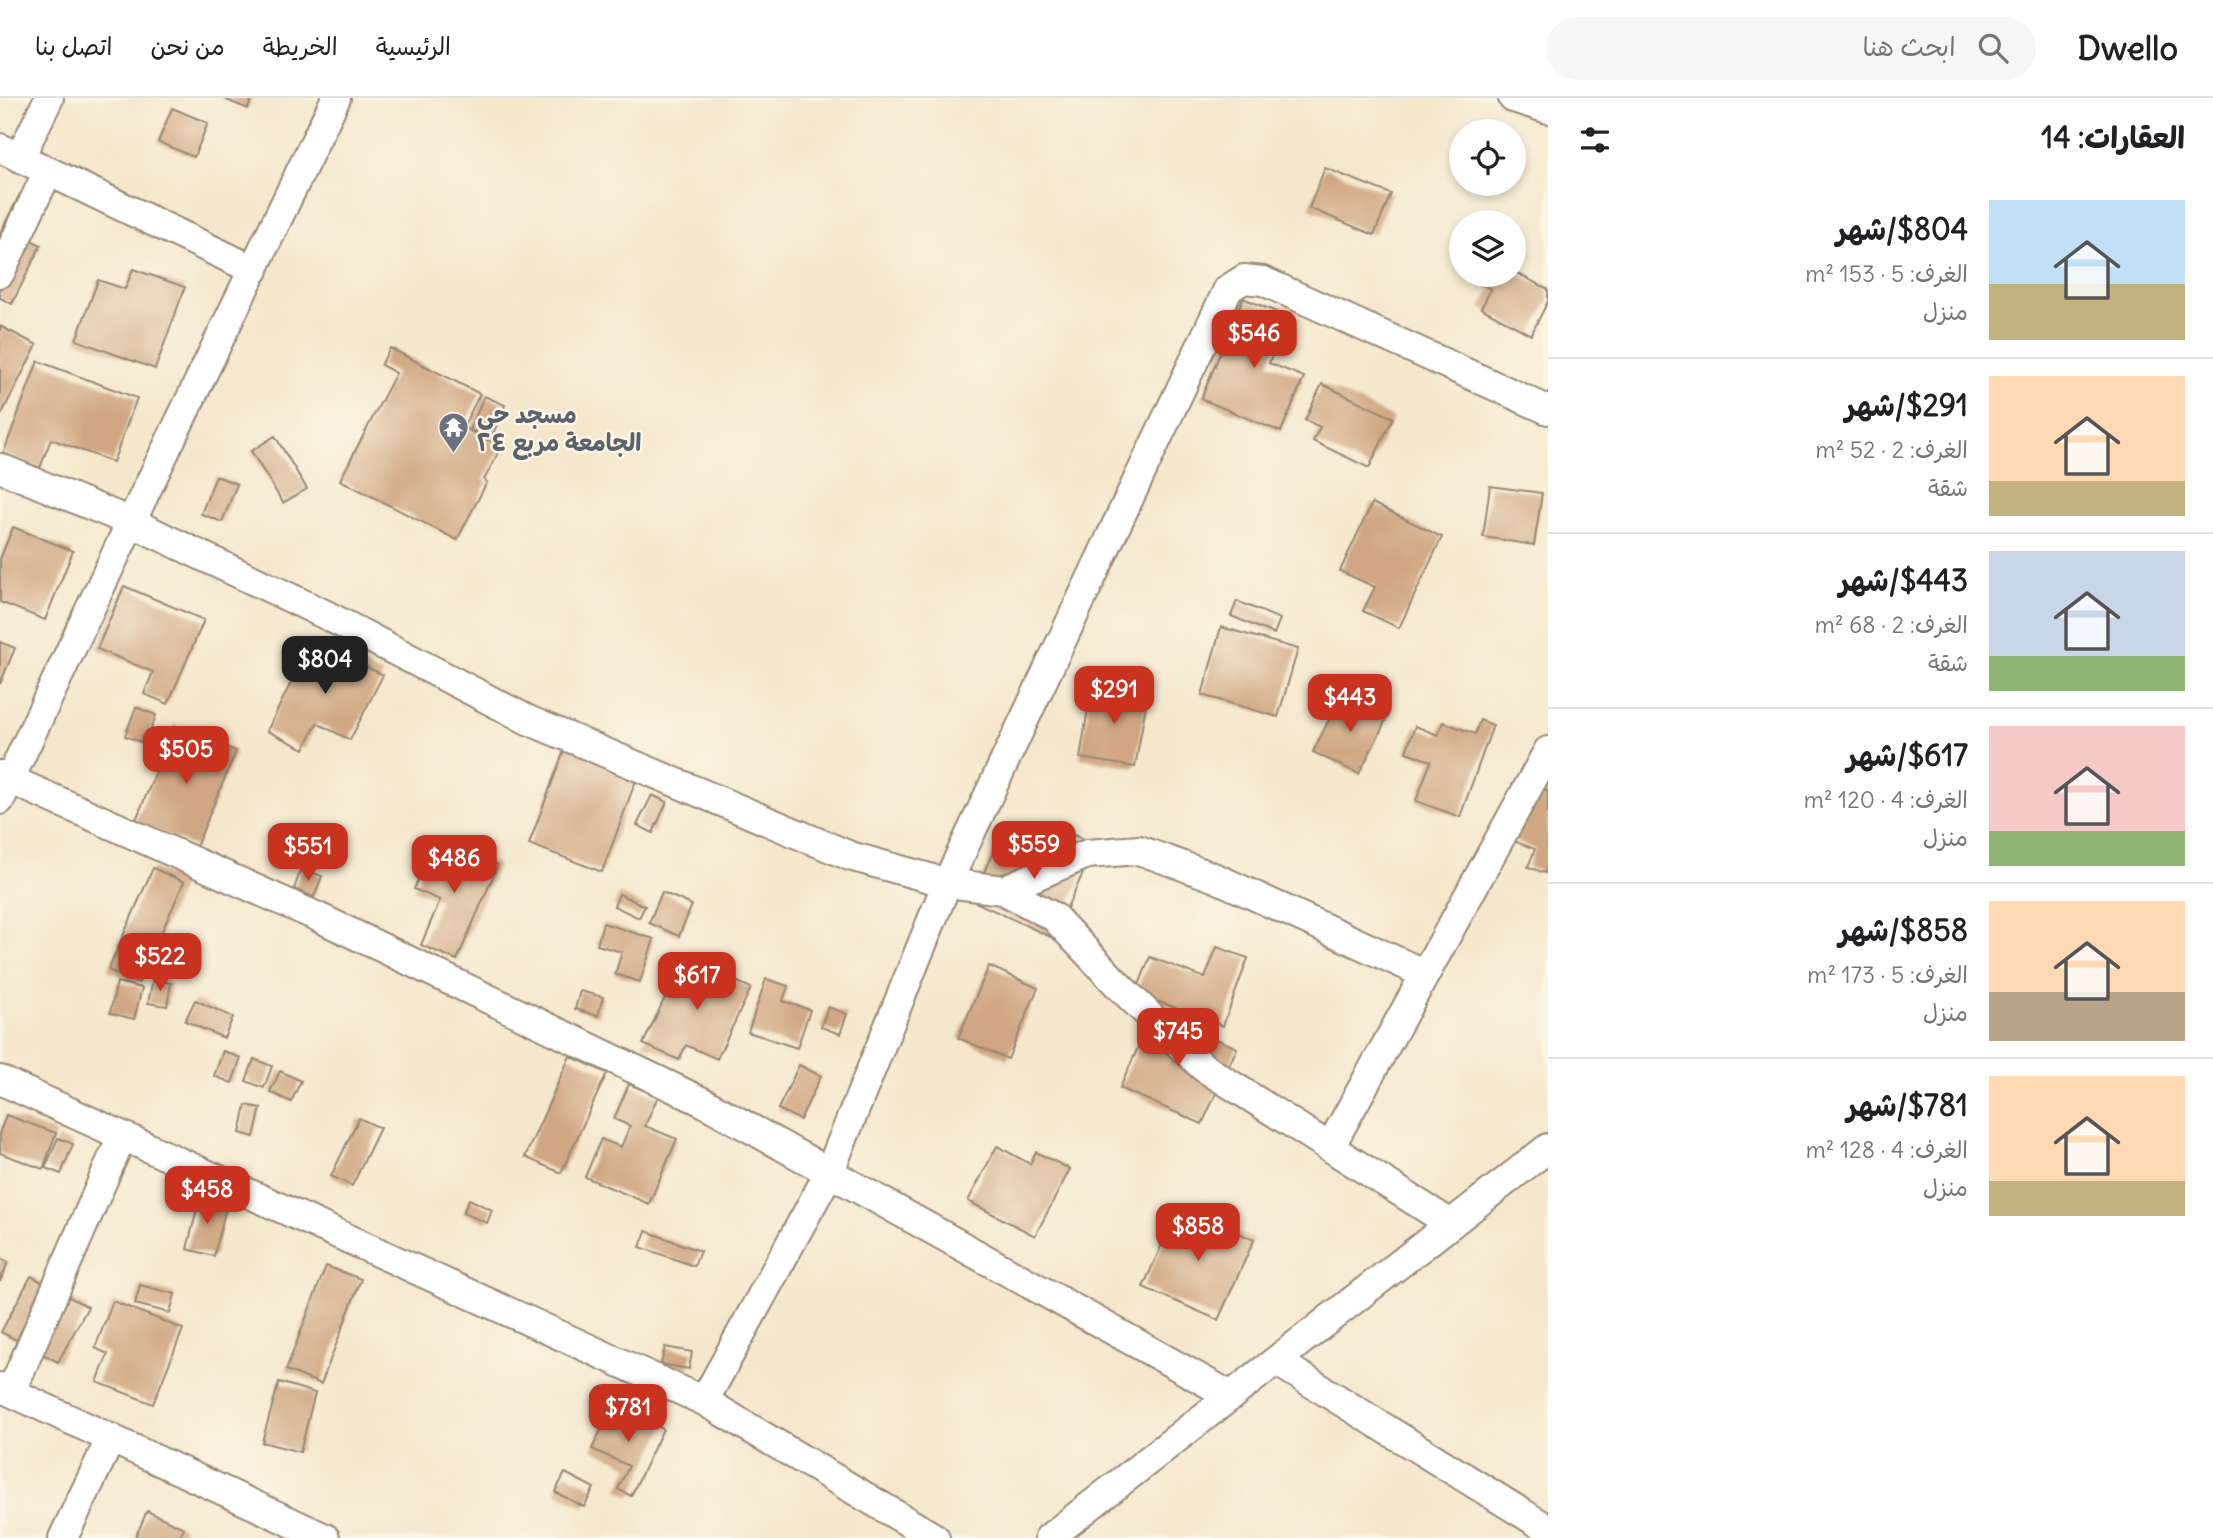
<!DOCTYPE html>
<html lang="ar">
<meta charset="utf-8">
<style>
:root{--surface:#fff;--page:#f6f6f6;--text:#202124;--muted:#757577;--line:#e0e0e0;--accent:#c8321e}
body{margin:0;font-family:Delius,"Playpen Sans Arabic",sans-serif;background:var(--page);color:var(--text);direction:rtl;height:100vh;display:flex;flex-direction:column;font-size:26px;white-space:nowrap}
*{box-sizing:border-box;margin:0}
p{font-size:23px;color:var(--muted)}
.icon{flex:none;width:38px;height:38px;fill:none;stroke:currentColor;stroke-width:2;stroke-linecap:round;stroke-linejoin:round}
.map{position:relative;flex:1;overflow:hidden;direction:ltr}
.details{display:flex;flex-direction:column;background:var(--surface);width:665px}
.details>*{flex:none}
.tools{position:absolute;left:1449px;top:21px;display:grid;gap:14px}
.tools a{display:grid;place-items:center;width:77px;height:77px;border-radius:50%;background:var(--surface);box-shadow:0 4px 10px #0003;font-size:35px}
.price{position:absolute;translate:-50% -60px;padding:0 16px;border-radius:14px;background:var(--accent);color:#fff;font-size:23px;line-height:46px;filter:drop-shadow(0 2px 4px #0008)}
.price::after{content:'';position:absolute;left:50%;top:42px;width:21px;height:16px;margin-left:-10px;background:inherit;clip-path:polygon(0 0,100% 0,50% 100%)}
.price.on{background:#222;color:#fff}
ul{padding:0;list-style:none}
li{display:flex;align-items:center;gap:21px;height:175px;padding:0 28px}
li+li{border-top:2px solid var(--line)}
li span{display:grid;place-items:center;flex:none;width:196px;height:140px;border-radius:0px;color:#555}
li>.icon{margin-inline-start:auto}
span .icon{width:84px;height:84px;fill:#fffc;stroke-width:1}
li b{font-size:30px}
h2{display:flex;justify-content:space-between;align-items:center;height:84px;padding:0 28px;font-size:30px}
header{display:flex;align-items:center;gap:42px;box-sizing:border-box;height:98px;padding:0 35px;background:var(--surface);border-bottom:2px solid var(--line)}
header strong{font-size:33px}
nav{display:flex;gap:38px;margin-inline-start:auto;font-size:24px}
.search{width:490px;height:63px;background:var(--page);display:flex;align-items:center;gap:18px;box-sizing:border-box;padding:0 24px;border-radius:38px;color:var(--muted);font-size:26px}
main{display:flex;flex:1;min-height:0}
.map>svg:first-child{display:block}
.building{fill:#d0a782}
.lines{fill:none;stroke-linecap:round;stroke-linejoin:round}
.street-casing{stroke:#988875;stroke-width:32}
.street{stroke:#fff;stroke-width:28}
.labels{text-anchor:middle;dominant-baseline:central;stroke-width:5;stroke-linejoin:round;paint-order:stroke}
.worship-label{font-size:24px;font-weight:bold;fill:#5b616d;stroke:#fcf5e5;text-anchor:start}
</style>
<header>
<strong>Dwello</strong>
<div class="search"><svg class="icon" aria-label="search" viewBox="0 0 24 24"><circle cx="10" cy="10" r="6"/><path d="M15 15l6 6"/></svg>ابحث هنا</div>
<nav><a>الرئيسية</a><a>الخريطة</a><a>من نحن</a><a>اتصل بنا</a></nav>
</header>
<main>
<section class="details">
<h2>العقارات: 14<svg class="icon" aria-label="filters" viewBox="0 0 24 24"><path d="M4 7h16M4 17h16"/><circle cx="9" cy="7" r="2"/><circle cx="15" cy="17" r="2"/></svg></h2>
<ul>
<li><span style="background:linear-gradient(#bfe0f5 60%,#c2b280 0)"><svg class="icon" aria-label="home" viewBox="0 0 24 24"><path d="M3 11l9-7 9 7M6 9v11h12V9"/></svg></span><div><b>$804/شهر</b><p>الغرف: 5 · 153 m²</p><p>منزل</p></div></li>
<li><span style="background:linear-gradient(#ffd9b3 75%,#c2b280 0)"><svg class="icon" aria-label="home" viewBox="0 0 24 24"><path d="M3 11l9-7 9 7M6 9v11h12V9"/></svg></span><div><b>$291/شهر</b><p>الغرف: 2 · 52 m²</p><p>شقة</p></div></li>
<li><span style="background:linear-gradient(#c9d6e8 75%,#8fb573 0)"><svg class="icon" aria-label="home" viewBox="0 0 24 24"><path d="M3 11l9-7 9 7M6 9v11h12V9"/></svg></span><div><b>$443/شهر</b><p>الغرف: 2 · 68 m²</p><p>شقة</p></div></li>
<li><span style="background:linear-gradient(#f6c9c9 75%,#8fb573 0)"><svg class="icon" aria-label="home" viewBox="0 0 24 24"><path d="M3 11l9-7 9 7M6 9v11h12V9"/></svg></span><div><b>$617/شهر</b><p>الغرف: 4 · 120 m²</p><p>منزل</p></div></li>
<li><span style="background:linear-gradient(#ffd9b3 65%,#b9a48a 0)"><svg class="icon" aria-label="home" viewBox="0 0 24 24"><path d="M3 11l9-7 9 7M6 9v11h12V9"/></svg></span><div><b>$858/شهر</b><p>الغرف: 5 · 173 m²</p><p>منزل</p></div></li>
<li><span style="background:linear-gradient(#ffd9b3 75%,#c2b280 0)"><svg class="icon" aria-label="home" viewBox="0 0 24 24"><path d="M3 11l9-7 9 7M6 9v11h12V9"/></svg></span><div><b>$781/شهر</b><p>الغرف: 4 · 128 m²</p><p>منزل</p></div></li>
</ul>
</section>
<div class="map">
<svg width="1548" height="1440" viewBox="0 0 1548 1440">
<rect width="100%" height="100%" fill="#fcf5e5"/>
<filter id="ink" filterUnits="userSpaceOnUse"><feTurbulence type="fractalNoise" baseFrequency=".0143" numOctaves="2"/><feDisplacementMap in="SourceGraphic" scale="14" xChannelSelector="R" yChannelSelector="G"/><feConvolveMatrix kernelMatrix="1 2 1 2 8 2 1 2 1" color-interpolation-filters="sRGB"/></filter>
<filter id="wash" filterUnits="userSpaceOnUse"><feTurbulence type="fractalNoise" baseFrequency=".00686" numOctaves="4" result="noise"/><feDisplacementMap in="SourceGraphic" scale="28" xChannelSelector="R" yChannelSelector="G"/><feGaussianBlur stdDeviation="1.57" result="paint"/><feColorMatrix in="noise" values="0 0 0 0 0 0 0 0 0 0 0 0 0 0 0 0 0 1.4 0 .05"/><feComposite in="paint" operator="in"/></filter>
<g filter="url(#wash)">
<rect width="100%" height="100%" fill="#f4e7cc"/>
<g id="blocks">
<path class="building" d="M222,0h30l-4,11z
M172,10l36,15 -14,34 -36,-15z
M1325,70l66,26 -17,41 -65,-27z
M20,96l21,10 -16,33 16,8 -29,59 -12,-6v-65z
M133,171l52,18 -30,82 -79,-29 22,-60 27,9z
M1514,174l34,17v12l-17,34 -50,-27 10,-19 -15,-8 4,-6h34z
M1243,200l45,19 -19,46 35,14 -23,55 -80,-33z
M0,228l37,19 -37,72z
M390,250l90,46 -17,33 38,20 -17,33 3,2 -30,58 -117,-60 56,-107 -15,-8z
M38,263l99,37 -24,64 -62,-23 -11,29 -37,-14z
M1322,286l71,34 -24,50 -56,-27 7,-14 -15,-7z
M484,298l21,9 -14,34 -21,-9z
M275,338l32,53 -24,14 -32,-52z
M216,378l21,8 -15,38 -21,-8z
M1490,388l52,7 -8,52 -51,-8z
M1372,405l70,34 -43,91 -36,-17 12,-24 -35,-16z
M13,429l60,24 -28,69 -45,-18v-43z
M124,488l80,34 -36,84 -24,-10 9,-22 -56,-23z
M1237,503l43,18 -6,15 -43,-18z
M1221,529l77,22 -20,68 -76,-22z
M312,542l71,35 -33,65 -33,-17 -13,26 -37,-18z
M0,544l15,6 -15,36z
M1092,587l56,9 -13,73 -55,-9z
M1342,595l46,23 -29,58 -46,-22z
M136,609l20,8 -10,29 -21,-8z
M1480,622l13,5 -33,92 -44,-16 15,-40 -25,-9 9,-26 23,9 5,-13 32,12z
M175,628l61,25 -40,96 -61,-25z
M566,647l73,27 -37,100 -73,-28z
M1532,687l16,6v75l-3,7 -17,-6 7,-18 -24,-9z
M652,697l15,7 -14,31 -16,-8z
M1055,729l41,18 -43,93 -82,-38 29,-63 42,19z
M436,741l62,26 -41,95 -36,-15 19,-45 -26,-11z
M153,770l31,14 -45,101 -31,-13z
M301,771l21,7 -8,21 -20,-8z
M662,794l30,13 -13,31 -30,-13z
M619,796l26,12 -6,12 -25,-12z
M603,825l51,16 -14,43 -25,-8 7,-22 -25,-7z
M1217,849l31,11 -25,68 -87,-33 14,-36 55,21z
M684,859l67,31 -34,71 -31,-14 -7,15 -36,-16z
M989,868l49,22 -30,71 -50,-21z
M153,881l18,4 -4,23 -19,-3z
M766,881l22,7 -5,15 27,9 -13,38 -49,-16z
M117,884l25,6 -8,31 -24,-6z
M580,893l23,6 -5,19 -23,-7z
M195,902l38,17 -9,21 -39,-17z
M828,909l19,7 -7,20 -19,-7z
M1154,913l83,37 -35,76 -82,-36z
M223,953l18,7 -9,25 -18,-7z
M570,958l37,17 -46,100 -36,-16z
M254,961l18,7 -8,22 -18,-7z
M799,967l22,11 -21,44 -22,-11z
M280,973l21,10 -10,21 -21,-10z
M629,986l29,12 -13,30 32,13 -28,65 -64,-27 16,-38 20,8 9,-21 -16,-7z
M246,1007l15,3 -7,29 -14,-4z
M6,1017l50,18 -13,36 -43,-16v-21z
M359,1020l21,10 -28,58 -21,-10z
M58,1040l15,6 -12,30 -16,-6z
M997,1048l33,18 6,-12 34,17 -35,67 -67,-35z
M200,1099l27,7 -13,52 -27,-7z
M469,1101l23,11 -5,13 -24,-10z
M1179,1108l75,34 -36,80 -75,-33z
M646,1133l54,20 -6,15 -54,-19z
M0,1160l8,4 -8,20z
M326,1168l35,13 -40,105 -35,-14z
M31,1178l57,31 -30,55 -57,-30z
M140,1187l35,9 -5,19 -35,-9z
M113,1203l70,28 -30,75 -56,-22 11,-28 -13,-6z
M665,1249l27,5 -3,17 -28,-5z
M279,1284l36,11 -15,59 -38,-10z
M613,1307l50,24 -32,67 -13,-7 11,-23 -37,-17z
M565,1375l29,15 -10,19 -29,-15z
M147,1413l37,17 -5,10h-44z"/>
</g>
</g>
<g filter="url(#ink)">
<use href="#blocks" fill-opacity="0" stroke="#988875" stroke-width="2"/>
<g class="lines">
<defs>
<path id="street" d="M1513,0l35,11
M0,50l254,122
M20,59l29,-59
M0,175l48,-102
M0,370l131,54 195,93 202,105 322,136 97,27 56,7 51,27 64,68 85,82 248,157
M0,677l318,142 385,185 528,294
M0,702l131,-278 205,-424
M1003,792l84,-36 52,-4 77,28 209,96
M0,982l704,321 231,137
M1330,1049l218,-396
M1276,1263l272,168
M0,1289l325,151
M11,1294l111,-256
M704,1303l125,-228 118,-290 281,-594 16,-10 19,2 285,129
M63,1440l48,-100
M1049,1440l499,-390"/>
</defs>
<use href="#street" class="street-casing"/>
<use href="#street" class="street"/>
</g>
</g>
<defs>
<symbol id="temple-pin" viewBox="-11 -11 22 30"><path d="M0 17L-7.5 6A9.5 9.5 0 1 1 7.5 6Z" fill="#6b7280" stroke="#fcf5e5"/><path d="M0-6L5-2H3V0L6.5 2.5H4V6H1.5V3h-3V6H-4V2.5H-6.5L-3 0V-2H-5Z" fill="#fff"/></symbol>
</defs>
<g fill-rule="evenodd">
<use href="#temple-pin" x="436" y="312" width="35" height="47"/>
</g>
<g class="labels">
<g class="worship-label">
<text x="477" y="316">مسجد حي<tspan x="477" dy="28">الجامعة مربع ٢٤</tspan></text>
</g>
</g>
</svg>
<div class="tools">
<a><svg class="icon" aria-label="locate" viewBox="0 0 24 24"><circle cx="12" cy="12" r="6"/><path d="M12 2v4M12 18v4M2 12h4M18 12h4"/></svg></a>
<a><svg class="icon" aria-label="layers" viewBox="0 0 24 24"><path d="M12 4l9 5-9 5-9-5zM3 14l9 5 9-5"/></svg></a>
</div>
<b class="price" style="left:1254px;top:272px">$546</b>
<b class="price on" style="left:325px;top:598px">$804</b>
<b class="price" style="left:1114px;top:628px">$291</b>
<b class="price" style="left:1350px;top:636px">$443</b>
<b class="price" style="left:186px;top:688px">$505</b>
<b class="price" style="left:1034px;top:783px">$559</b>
<b class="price" style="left:308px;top:785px">$551</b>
<b class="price" style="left:454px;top:797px">$486</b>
<b class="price" style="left:160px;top:895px">$522</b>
<b class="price" style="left:697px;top:914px">$617</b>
<b class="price" style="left:1178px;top:970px">$745</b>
<b class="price" style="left:207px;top:1128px">$458</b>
<b class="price" style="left:1198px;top:1165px">$858</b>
<b class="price" style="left:628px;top:1346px">$781</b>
</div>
</main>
